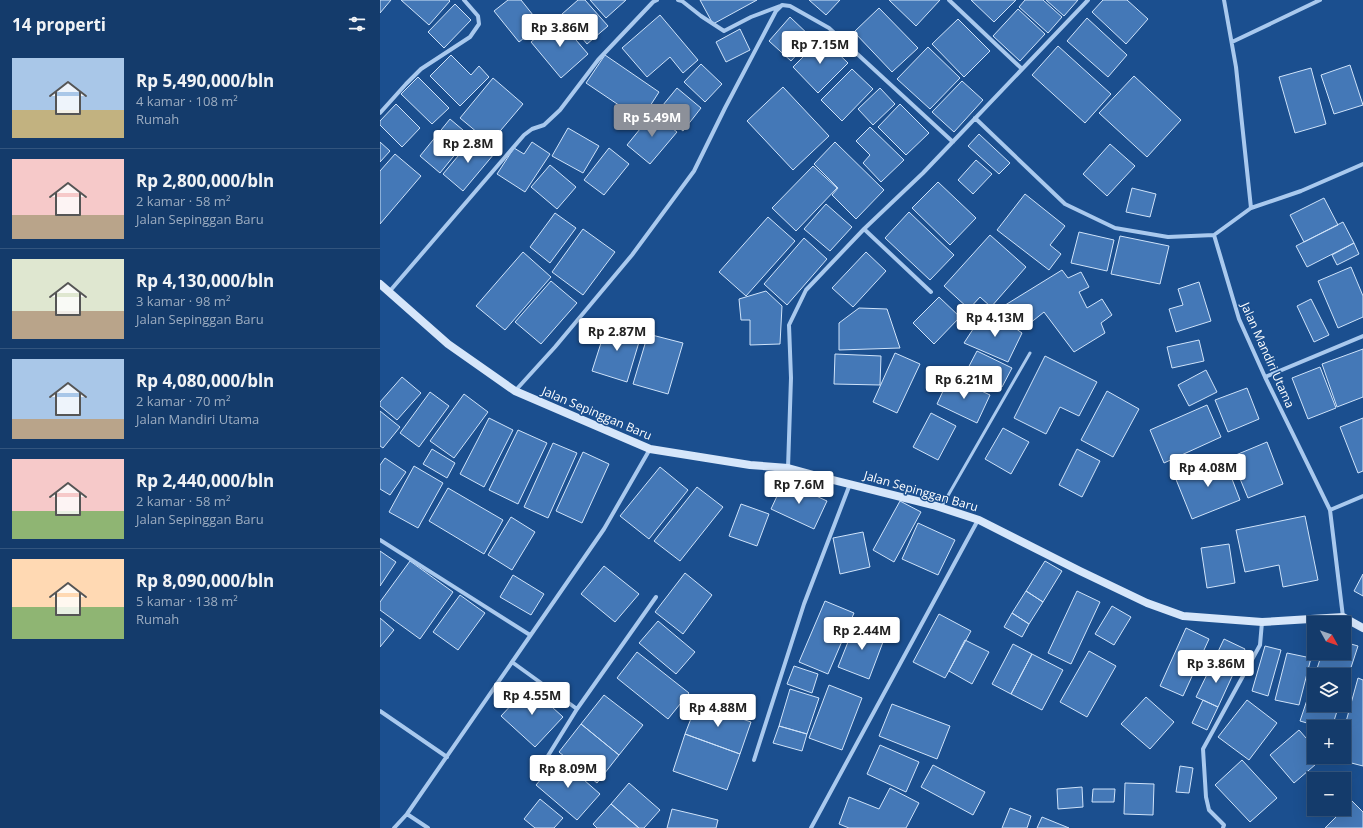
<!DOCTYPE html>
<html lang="id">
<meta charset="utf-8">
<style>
:root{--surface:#143b6b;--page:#214673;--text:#f1f3f6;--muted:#9dadc1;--line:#33557e;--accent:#8c9099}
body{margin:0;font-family:"Open Sans",sans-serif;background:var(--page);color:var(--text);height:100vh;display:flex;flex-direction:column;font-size:15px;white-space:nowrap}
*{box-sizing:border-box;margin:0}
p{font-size:13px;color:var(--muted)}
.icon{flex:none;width:22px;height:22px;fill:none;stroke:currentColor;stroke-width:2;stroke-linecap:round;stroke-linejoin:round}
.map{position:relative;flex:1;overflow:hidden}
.drawer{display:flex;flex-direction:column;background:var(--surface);width:380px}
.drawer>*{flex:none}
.needle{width:26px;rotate:130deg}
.fabs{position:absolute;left:927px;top:616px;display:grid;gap:8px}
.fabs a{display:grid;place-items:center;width:44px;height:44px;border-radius:0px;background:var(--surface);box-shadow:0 4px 16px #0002,0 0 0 1px var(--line);font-size:20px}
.price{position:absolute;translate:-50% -34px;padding:0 9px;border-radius:4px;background:#fff;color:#222;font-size:13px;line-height:26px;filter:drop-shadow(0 1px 2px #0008)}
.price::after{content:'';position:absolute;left:50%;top:24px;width:12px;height:9px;margin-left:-6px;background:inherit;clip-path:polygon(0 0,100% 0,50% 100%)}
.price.selected{background:var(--accent);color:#fff}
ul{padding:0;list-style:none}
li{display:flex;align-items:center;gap:12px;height:100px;padding:0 12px}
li+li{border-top:1px solid var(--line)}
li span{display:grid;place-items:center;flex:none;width:112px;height:80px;border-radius:0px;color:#555}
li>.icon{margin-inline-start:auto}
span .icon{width:48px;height:48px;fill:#fffc;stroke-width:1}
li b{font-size:17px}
h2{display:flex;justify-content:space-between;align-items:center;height:48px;padding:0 12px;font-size:17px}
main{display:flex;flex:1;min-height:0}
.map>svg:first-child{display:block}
.building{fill:#4478b7;stroke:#cfe3fa}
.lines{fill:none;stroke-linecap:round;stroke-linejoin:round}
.lane{stroke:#a9c9ee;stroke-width:3}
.street{stroke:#a9c9ee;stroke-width:4}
.secondary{stroke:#d6e6fa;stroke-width:8}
.labels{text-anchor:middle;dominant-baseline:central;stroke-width:3;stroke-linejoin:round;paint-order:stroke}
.street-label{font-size:12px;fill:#fff;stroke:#1b4f8f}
</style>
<main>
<section class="drawer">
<h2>14 properti<svg class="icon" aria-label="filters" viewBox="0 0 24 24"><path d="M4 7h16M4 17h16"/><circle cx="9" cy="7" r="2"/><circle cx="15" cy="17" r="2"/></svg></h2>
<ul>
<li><span style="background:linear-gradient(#a9c7e8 65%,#c2b280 0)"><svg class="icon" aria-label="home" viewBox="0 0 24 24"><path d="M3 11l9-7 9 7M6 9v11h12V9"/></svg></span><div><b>Rp 5,490,000/bln</b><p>4 kamar · 108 m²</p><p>Rumah</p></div></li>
<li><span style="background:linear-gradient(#f6c9c9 70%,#b9a48a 0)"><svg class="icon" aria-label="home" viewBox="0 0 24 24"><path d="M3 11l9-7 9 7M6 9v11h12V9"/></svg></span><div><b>Rp 2,800,000/bln</b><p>2 kamar · 58 m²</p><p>Jalan Sepinggan Baru</p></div></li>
<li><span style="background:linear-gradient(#dfe7d0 65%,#b9a48a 0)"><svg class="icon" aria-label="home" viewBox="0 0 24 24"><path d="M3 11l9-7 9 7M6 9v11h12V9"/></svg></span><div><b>Rp 4,130,000/bln</b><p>3 kamar · 98 m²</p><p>Jalan Sepinggan Baru</p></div></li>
<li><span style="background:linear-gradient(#a9c7e8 75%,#b9a48a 0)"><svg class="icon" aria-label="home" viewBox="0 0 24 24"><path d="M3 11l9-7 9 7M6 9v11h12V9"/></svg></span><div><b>Rp 4,080,000/bln</b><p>2 kamar · 70 m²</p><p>Jalan Mandiri Utama</p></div></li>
<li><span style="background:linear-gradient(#f6c9c9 65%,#8fb573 0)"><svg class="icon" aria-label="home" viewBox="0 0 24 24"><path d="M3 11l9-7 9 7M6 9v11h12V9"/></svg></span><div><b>Rp 2,440,000/bln</b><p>2 kamar · 58 m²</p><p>Jalan Sepinggan Baru</p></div></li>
<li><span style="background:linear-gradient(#ffd9b3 60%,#8fb573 0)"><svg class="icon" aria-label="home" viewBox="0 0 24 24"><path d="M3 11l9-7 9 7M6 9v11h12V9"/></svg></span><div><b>Rp 8,090,000/bln</b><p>5 kamar · 138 m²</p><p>Rumah</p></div></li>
</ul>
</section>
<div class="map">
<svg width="983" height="828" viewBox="0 0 983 828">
<rect width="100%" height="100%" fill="#1b4f8f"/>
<path class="building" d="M0,0h11l-11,13z
M21,0h48l1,1 -21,24z
M128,0h13l20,25 -22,17 -25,-31z
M198,0h7l23,26 -21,18 -25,-30z
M210,0h36l-20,18z
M320,0h57l-44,24z
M429,0h31l-14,15z
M509,0h51l-24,26z
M591,0h45l-22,22z
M645,0h18l19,17 -14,16 -29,-26z
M666,0h32l-14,16z
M723,0h24l21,19 -22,25 -34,-32z
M75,4l16,16 -27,28 -16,-16z
M499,8l39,40 -26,24 -38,-40z
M638,9l27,25 -25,27 -27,-25z
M280,15l38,45 -15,13 -13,-16 -23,20 -25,-29z
M410,17l22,21 -21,23 -22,-20z
M707,18l40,37 -19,22 -41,-36z
M178,19l30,35 -27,24 -30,-36z
M578,19l32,32 -26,26 -32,-33z
M360,29l10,21 -24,12 -10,-20z
M442,38l26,25 -30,30 -25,-26z
M678,46l53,48 -26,29 -53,-48z
M548,47l32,31 -30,31 -33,-30z
M71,55l20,20 8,-9 10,11 -29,29 -30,-30z
M225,55l54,37 -18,28 -55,-37z
M321,64l21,20 -17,18 -21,-20z
M970,65l13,40 -29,9 -13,-39z
M931,68l15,56 -31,9 -16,-56z
M472,69l21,20 -31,32 -21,-21z
M754,76l47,44 -34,37 -48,-44z
M38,77l31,31 -17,16 -31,-30z
M113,78l30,26 -33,39 -30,-25z
M582,81l21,19 -29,32 -22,-20z
M403,87l46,49 -36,34 -46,-49z
M297,88l24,20 -18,23 -25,-20z
M500,88l15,16 -22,21 -15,-16z
M16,104l24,24 -18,19 -22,-22v-4z
M520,104l29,29 -23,22 -28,-28z
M273,113l24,19 -27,32 -23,-19z
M70,119l20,17 -30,37 -20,-17z
M490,127l34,33 -23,22 -18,-19 7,-8 -14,-14z
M188,128l31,18 -16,27 -31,-17z
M599,134l31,29 -11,11 -31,-28z
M94,137l20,17 -31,37 -20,-17z
M0,142l10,9 -10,11z
M152,142l18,12 -25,38 -28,-18 17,-26 10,6z
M455,142l49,48 -28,29 -24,-24 6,-7 -24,-24z
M730,144l25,22 -28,30 -24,-22z
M229,148l20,16 -25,31 -20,-15z
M15,154l26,22 -41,48v-53z
M596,160l16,14 -19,20 -15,-14z
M170,165l26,22 -19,22 -26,-22z
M433,166l24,22 -41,43 -24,-23z
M558,182l38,36 -26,27 -38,-37z
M752,188l24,6 -6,23 -24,-5z
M645,194l40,32 -15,19 11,9 -12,16 -52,-40z
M944,198l14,27 -34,17 -14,-27z
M446,204l26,23 -22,24 -26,-22z
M529,212l45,43 -24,25 -45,-42z
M175,213l21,15 -26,35 -20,-16z
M388,217l27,24 -49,55 -27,-24z
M963,222l11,21 -47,24 -11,-21z
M203,229l32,23 -32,43 -31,-23z
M699,232l35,8 -7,31 -36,-8z
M610,235l36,32 -35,40 -11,-10 -11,12 -25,-23z
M740,236l49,10 -9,38 -49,-10z
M424,238l23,21 -40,46 -23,-21z
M974,243l5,11 -22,11 -5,-10z
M143,252l28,25 -46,53 -29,-24z
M486,252l20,19 -33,36 -21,-19z
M971,267l12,29v21l-25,11 -20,-47z
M682,270l6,8 13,-6 8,15 -10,5 8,16 15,-9 10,16 -11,8 4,10 -31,19 -30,-40 -20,16 -22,-21z
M171,281l26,22 -36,41 -26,-22z
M819,282l12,39 -35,11 -7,-23 14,-4 -5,-16z
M386,291l16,15 -2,38 -30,1v-25h-9l-2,-21z
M559,297l21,20 -26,27 -21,-21z
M931,299l18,36 -15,7 -17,-36z
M479,308l28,1 13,39 -61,2v-27z
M615,314l27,19 -14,29 -44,-19 13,-20z
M228,321l34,11 -15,50 -35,-11z
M268,334l35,9 -15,51 -35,-10z
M819,340l5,21 -32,7 -5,-21z
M983,349v48l-26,10 -15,-43z
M597,351l35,17 -10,19 -35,-17z
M515,353l25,11 -23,49 -24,-11z
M455,354l46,2 -1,29 -46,-1z
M665,356l52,26 -18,34 -19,-9 -14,27 -32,-16z
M940,367l16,41 -28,11 -16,-41z
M826,370l11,22 -28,14 -11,-21z
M570,376l40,19 -13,28 -40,-19z
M22,377l19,16 -24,27 -17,-14v-4z
M867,388l12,31 -31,13 -13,-32z
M727,391l32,18 -26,48 -32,-17z
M50,392l19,14 -30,41 -19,-14z
M84,394l24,18 -34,46 -24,-17z
M827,405l14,32 -57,26 -14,-33z
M0,411l20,16 -17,21 -3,-2z
M551,413l25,13 -18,34 -25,-13z
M109,418l24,12 -29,57 -24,-13z
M983,418v53l-5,2 -18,-46z
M623,428l26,14 -18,32 -26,-15z
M138,430l29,13 -29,61 -29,-14z
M887,442l16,42 -35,14 -17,-41z
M173,443l24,10 -29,65 -24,-11z
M52,449l23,14 -8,15 -24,-14z
M697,449l23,12 -18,36 -23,-12z
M203,452l26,12 -27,59 -26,-12z
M5,458l21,14 -16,23 -10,-6v-24z
M844,458l16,42 -48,19 -17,-42z
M34,466l29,17 -25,45 -29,-16z
M280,467l28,23 -39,49 -29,-23z
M404,481l43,20 -13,28 -43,-20z
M317,487l26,20 -43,54 -26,-20z
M68,488l55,32 -19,34 -55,-33z
M520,501l21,11 -27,50 -21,-12z
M361,504l28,10 -12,32 -28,-10z
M925,516l13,64 -35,7 -4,-22 -34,7 -9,-42z
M131,517l24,15 -23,38 -24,-15z
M538,523l37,17 -17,35 -36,-16z
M483,532l7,35 -30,7 -7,-36z
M849,544l6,39 -28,5 -6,-40z
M0,551l16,11 -16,24z
M30,561l43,31 -33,47 -40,-29v-8z
M665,561l17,10 -19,31 -17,-11z
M224,566l35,28 -24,28 -34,-28z
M305,573l27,22 -29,39 -28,-22z
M983,574v22l-9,-5z
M133,575l31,19 -13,21 -31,-18z
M646,591l17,11 -14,22 -17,-11z
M697,591l23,11 -29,62 -23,-11z
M80,595l25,18 -27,37 -25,-18z
M445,601l29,12 -26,61 -29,-12z
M732,606l19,11 -17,28 -19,-11z
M632,613l17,11 -7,13 -18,-10z
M559,614l32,17 -26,47 -32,-16z
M0,618l14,12 -14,17z
M278,621l37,31 -19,22 -37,-31z
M476,622l30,12 -17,45 -31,-12z
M806,628l23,11 -26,57 -23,-10z
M844,639l21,10 -10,21 -21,-10z
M585,640l24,12 -17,32 -23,-13z
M964,642l14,4 -14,43v-14h-29l7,-22h22z
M633,644l19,10 -21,40 -19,-10z
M885,646l16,4 -13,46 -16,-5z
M709,651l27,15 -29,51 -27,-15z
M257,652l52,41 -21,26 -51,-41z
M907,653l24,5 -12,47 -24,-5z
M652,654l31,16 -21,40 -31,-16z
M834,660l21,10 -17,37 -22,-10z
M414,666l24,8 -6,19 -25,-9z
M978,678l5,2v86l-27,-7 1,-2h7v-28z
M934,679v26h25l-7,22h-11l-21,-6z
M449,685l33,13 -20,52 -33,-12z
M149,686l34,31 -28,30 -34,-31z
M410,689l29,9 -12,36 -28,-8z
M224,695l39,30 -24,30 -38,-31z
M766,697l28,25 -24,27 -29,-25z
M823,700l15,7 -11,23 -15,-7z
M867,700l30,23 -28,37 -31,-23z
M317,703l54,19 -11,32 -55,-20z
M512,704l58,22 -13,33 -58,-23z
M201,724l38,31 -22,28 -38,-31z
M399,726l28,8 -5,17 -29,-8z
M919,730l15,17v10l9,1 -29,25 -24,-28z
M305,734l55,20 -13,36 -54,-19z
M500,745l39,17 -13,30 -39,-18z
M179,758l41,36 -23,26 -41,-35z
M862,760l35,38 -27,24 -35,-37z
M553,765l52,27 -12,23 -52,-28z
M800,766l13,2 -4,25 -13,-1z
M249,783l31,27 -16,18h-5l-28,-24z
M745,783l29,1 -1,31 -29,-1z
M702,787l1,20 -25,2 -1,-20z
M510,788l29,15 -13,25h-57l-10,-4 10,-27 30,12z
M713,789h22l-1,13h-22z
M160,799l23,19 -9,10h-19l-11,-9z
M972,801l11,11v16h-38z
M231,804l28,24h-42l-4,-4z
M630,808l21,8 -4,12h-25z
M292,809l46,11 -2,8h-49z
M662,817l27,11h-32z"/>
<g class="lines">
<path class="lane" d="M562,506l88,-153"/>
<path class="street" d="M298,0l4,1 19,15 23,15 27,-14 29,-11
M569,0l72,68
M844,0l12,67 15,141
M852,42l88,-42
M0,113l26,-29 15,-15 49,-32 9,-13 -1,-8 -14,-16
M595,118l90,86 50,24 53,9 46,-2
M484,229l67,63
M9,292l135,-157 8,-6 12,-4 16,-15 38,-50 55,-58 4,-2
M885,377l98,-41
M135,391l40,-44 77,-92 62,-84 31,-63 51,-97 6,-6 8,1 39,22 124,114
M408,468l3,-90 -2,-53 17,-35 58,-61 59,-56 165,-173
M950,510l33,-14
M0,540l150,95
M963,617l-13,-107 -65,-133 -26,-58 -25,-84 37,-27 50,-17 62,-27
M132,662l65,47
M0,711l67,46
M166,759l31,-50 79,-112
M374,760l50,-156 46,-120
M27,814l21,14
M14,828l13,-14 197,-285 46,-80
M431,828c55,-103 112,-205 167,-308
M843,828l1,-3 -15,-15 -3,-13 -3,-48 57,-104 2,-23"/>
<path class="secondary" d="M0,284l68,60 67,47 135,58 100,16 38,3 33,9 112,28 46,15 101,51 67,32 36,13 79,6 81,-5 20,11"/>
</g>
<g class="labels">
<g class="street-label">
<text transform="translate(888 355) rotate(66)">Jalan Mandiri Utama</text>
<text transform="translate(217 413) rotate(23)">Jalan Sepinggan Baru</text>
<text transform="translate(541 491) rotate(16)">Jalan Sepinggan Baru</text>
</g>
</g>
</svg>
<div class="fabs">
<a><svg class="needle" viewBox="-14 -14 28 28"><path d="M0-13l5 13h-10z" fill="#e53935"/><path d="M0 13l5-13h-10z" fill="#9dadc1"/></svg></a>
<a><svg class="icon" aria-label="layers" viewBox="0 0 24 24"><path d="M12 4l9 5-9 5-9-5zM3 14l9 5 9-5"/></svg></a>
<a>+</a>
<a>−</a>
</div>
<b class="price" style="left:180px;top:48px">Rp 3.86M</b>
<b class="price" style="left:440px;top:65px">Rp 7.15M</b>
<b class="price selected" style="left:272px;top:138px">Rp 5.49M</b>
<b class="price" style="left:88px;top:164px">Rp 2.8M</b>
<b class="price" style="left:615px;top:338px">Rp 4.13M</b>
<b class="price" style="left:237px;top:352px">Rp 2.87M</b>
<b class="price" style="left:584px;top:400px">Rp 6.21M</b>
<b class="price" style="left:828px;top:488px">Rp 4.08M</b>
<b class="price" style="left:419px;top:505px">Rp 7.6M</b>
<b class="price" style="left:482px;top:651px">Rp 2.44M</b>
<b class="price" style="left:836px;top:684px">Rp 3.86M</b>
<b class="price" style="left:152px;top:716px">Rp 4.55M</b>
<b class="price" style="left:338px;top:728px">Rp 4.88M</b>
<b class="price" style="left:188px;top:789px">Rp 8.09M</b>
</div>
</main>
